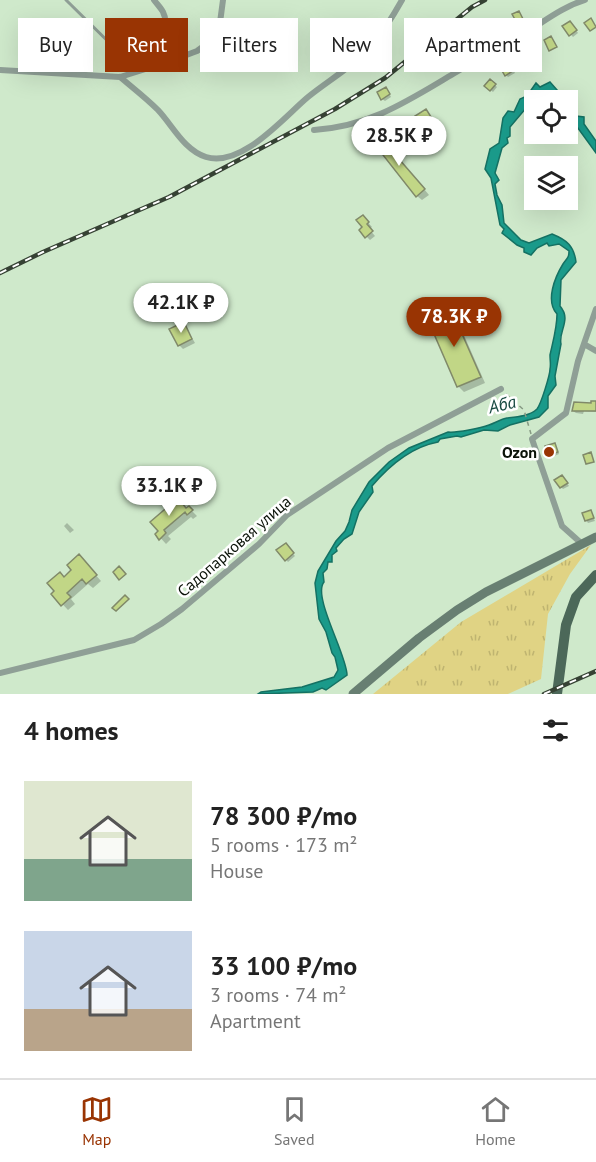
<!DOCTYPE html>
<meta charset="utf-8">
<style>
:root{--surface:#fff;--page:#f6f6f6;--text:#222;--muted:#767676;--line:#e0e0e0;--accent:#993403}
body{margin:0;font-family:"PT Sans",sans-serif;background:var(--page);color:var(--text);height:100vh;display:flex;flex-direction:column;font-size:22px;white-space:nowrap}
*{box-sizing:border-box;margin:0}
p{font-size:20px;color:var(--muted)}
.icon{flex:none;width:33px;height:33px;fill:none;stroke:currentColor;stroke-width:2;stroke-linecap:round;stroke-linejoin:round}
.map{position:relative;height:694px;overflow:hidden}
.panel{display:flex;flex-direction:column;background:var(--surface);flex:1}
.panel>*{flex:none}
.banner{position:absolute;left:18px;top:18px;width:561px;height:54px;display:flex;gap:12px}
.fabs{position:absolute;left:524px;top:90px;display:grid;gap:12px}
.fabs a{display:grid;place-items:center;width:54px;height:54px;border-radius:0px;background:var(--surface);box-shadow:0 6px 24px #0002;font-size:30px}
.price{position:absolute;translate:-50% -51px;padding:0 14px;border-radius:21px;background:#fff;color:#222;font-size:20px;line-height:39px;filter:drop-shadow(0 2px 3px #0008)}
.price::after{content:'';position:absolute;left:50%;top:36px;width:18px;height:14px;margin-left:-9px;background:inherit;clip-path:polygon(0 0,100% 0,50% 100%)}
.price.selected{background:var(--accent);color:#fff}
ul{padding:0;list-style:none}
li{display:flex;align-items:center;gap:18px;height:150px;padding:0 24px}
li span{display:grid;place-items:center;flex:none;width:168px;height:120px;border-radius:0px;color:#555}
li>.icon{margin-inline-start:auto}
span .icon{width:72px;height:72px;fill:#fffc;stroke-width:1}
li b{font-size:26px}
h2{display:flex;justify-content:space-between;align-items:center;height:72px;padding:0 24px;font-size:26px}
.chip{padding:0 21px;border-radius:0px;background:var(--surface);box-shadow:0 6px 24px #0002;font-size:21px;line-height:54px}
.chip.selected{background:var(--accent);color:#fff}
.dock{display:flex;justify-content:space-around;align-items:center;height:84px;border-top:2px solid var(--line);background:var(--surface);font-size:16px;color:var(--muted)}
.dock a{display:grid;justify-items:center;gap:3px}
.dock .selected{color:var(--accent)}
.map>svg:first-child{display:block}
.grass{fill:url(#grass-tufts)}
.water{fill:#1a9a8a;stroke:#157163;stroke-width:1.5}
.shadow{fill:#0003}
.building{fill:#c1d686;stroke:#808969;stroke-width:1.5}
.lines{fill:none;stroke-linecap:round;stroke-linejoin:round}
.path{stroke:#869983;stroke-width:1.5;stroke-dasharray:4.5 4.5;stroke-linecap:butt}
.service{stroke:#8f9f96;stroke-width:3}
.minor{stroke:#8f9f96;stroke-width:6}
.secondary{stroke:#687f72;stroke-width:9}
.primary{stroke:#4c6859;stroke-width:10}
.rail-casing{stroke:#364234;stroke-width:4.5}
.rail{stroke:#fff;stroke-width:2;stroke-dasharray:7;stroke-linecap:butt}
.poi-dot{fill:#993403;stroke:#fff;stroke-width:2}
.labels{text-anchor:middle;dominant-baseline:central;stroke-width:5;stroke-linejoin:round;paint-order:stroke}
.poi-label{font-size:16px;font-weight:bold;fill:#0a1208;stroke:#fff;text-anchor:end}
.street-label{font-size:16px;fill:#0a1208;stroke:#fff}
.water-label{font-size:18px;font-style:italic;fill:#184a42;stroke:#fff}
</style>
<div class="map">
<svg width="596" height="694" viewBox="0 0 596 694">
<defs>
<pattern id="grass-tufts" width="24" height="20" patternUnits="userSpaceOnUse" patternTransform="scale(1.5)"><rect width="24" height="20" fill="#e0d384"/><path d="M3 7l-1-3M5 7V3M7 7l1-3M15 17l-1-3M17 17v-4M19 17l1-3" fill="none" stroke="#bfb470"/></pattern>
</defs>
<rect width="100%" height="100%" fill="#cfe9cb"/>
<path class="grass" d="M591,545l-21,29 -22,40 -7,65 -33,15h-135l88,-72z"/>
<path class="water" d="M550,82l8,9 1,4 11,7v6l6,8 8,1v7l12,17v12l-29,-40v-13h-9l-14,-8 -7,3 -27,32v9l-3,2 1,5 -6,5 -7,25 4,7 -4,4 2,11 5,10 2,18 17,17 8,3 23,-9c15,6 22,12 24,28l-15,18 -1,26c12,14 -2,25 1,38l-6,32 1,9 -8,11v12l-9,9 -29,8 -12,6 -14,-1 -23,7 -4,-1 -17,3 -2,3c-27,5 -49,24 -66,44l1,6 -14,20 -7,22 -8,5 -8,9 1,3 -5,4v7h-4l-1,7 -4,4 1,9c-12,14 23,73 23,93l-21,15 -4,-2 -9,4 -55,2 3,-2 41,-5 32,-10 4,-7 -3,-13 -3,-4 -6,-21 -7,-13 -4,-36 3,-12 18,-30 9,-10 4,-9 3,-12 17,-28 20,-20 20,-14 39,-16c9,1 33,-4 41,-7 6,-2 12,-6 18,-7 9,-1 23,-2 30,-9 4,-5 13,-34 13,-40 1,-4 0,-9 0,-14 3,-14 7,-27 7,-41 -12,-13 -2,-37 6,-50 4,-6 6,-6 6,-13l-10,-7 -10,2 -2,-3 -10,5 -6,7 -7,-3v-4l-7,-3 -15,-12 2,-4 -4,-4 -9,-47 -6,-9 5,-20 9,-6 4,-25 5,-7 6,1 6,-13 7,-3 9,-13 4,4z"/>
<path class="shadow" d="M572,25l6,8 -5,4 -9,-10z
M459,45l5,9 -6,3 -2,-2z
M536,50l6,9 -4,2 -6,-8z
M512,67l3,6 -7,4 -2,-2z
M490,81l7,6 -4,5 -7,-6z
M388,91l3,6 -6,4 -3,-2z
M428,113l6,10 -8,5 -9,-11z
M396,155l33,40 -7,5 -5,-4z
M363,217l9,10 -3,2 6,7 -5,4 -9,-9 3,-3z
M451,311l5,6 29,66 -21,9 -5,-5 -29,-67z
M184,324l11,19 -12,6 -4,-4z
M596,403v9l-12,-1 -1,3 -7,-1 -3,-2z
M555,445l4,9 -7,3 -2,-3z
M564,479l5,7 -6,3 -2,-2z
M189,508l8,8 -4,3 -2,-2 -23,19 3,3 -5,5 -9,-10z
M590,511l5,10 -7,2 -2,-3z
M67,523l7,7 -4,3 -6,-7z
M285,545l10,11 -7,6 -9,-11z
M84,562l17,19 -8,7 -5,-4 -17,15 4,5 -7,6 -15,-16 11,-15z"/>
<path class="building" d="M519,11l4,8 -6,4 -5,-9z
M591,18l5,9 -6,4 -6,-8z
M570,21l7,9 -8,6 -7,-10z
M551,36l6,11 -8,4 -5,-11z
M459,43l4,9 -8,3 -4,-9z
M439,54l5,8 -5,4 -6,-9z
M510,63l4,7 -9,6 -4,-7z
M490,79l6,5 -6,7 -6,-5z
M386,87l4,7 -9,6 -4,-8z
M426,109l7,11 -11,7 -7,-11z
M379,136l46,53 -9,8 -44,-56z
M363,215l6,7 -2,2 6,7 -8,7 -6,-8 3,-3 -6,-7z
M451,309l30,68 -24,10 -29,-67z
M184,322l8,17 -14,7 -9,-17z
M591,401h5v10h-24l2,-9 17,1z
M555,443l3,9 -10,3 -3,-9z
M591,452l3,10 -8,2 -3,-9z
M562,475l6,8 -8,5 -6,-8z
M178,498l8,10 3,-2 4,4 -6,5 -2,-3 -21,18 2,3 -7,7 -4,-6 3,-3 -8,-9z
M591,510l3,8 -9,3 -3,-8z
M286,543l8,10 -9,8 -9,-11z
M79,554l18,21 -11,9 -4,-5 -15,14 4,4 -10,9 -10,-12 3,-3 -7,-8 13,-11 4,5 7,-7 -4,-5z
M119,566l7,8 -7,6 -6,-8z
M125,595l4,4 -13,12 -4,-3z"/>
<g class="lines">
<path class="path" d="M506,394l18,16 7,24"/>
<path class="service" d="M66,0l71,70"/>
<path class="minor" d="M147,68c7,-15 25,-39 16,-56 -2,-4 -6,-8 -9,-12
M0,70l120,7 48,-15 29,-11 11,-8 11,-13 4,-30
M120,77c13,11 26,21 38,33 15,16 26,40 48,47 36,11 78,-40 102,-60 21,-17 46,-31 64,-52 12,-14 21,-29 30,-45
M314,130c56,-4 92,-28 139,-56 24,-14 48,-27 72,-41 20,-12 37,-26 60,-33
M584,344l12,7
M581,543l-19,-17 -30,-87 34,-26 12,-52 18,-52
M0,673l134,-33 27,-16 21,-15 77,-65 28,-29 101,-67 113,-59"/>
<path class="secondary" d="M353,694l66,-56 38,-28 29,-18 110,-55"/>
<path class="primary" d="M557,694l9,-69 10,-28 20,-22"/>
<defs>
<path id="rail" d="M0,273l43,-21 126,-55 166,-88 50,-31 87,-71 13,-7
M544,694l52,-23"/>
</defs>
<use href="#rail" class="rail-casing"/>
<use href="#rail" class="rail"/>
</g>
<circle class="poi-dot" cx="549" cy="452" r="6"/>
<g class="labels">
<g class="poi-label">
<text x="537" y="452">Ozon</text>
</g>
<g class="street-label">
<text transform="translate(234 546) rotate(-41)">Садопарковая улица</text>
</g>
<g class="water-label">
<text transform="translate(502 404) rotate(-13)">Аба</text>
</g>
</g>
</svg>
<div class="fabs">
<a><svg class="icon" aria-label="locate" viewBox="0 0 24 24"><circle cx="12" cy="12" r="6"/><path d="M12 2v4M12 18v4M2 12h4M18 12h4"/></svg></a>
<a><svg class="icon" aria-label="layers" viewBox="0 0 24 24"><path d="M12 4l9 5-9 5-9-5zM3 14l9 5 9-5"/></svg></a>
</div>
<b class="price" style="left:399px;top:167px">28.5K ₽</b>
<b class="price" style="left:181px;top:334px">42.1K ₽</b>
<b class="price selected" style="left:454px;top:348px">78.3K ₽</b>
<b class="price" style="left:169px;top:517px">33.1K ₽</b>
<div class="banner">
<a class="chip">Buy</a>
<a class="chip selected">Rent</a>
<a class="chip">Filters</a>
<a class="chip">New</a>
<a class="chip">Apartment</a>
</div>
</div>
<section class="panel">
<h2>4 homes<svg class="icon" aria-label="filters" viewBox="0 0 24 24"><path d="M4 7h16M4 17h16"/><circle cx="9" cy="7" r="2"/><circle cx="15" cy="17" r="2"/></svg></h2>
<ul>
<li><span style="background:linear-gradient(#dfe7d0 65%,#7fa58c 0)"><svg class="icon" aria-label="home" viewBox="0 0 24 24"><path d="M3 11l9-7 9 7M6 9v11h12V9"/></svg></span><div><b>78 300 ₽/mo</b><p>5 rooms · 173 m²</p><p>House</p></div></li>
<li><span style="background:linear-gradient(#c9d6e8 65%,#b9a48a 0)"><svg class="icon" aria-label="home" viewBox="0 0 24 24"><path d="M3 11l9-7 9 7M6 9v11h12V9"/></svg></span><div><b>33 100 ₽/mo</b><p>3 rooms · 74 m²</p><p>Apartment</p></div></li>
</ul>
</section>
<nav class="dock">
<a class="selected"><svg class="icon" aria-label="map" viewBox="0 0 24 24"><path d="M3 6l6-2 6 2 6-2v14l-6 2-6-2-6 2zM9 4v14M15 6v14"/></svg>Map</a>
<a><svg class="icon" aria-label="saved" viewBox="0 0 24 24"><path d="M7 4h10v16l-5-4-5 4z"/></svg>Saved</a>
<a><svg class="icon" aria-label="home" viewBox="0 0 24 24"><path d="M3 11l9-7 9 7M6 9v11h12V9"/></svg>Home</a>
</nav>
